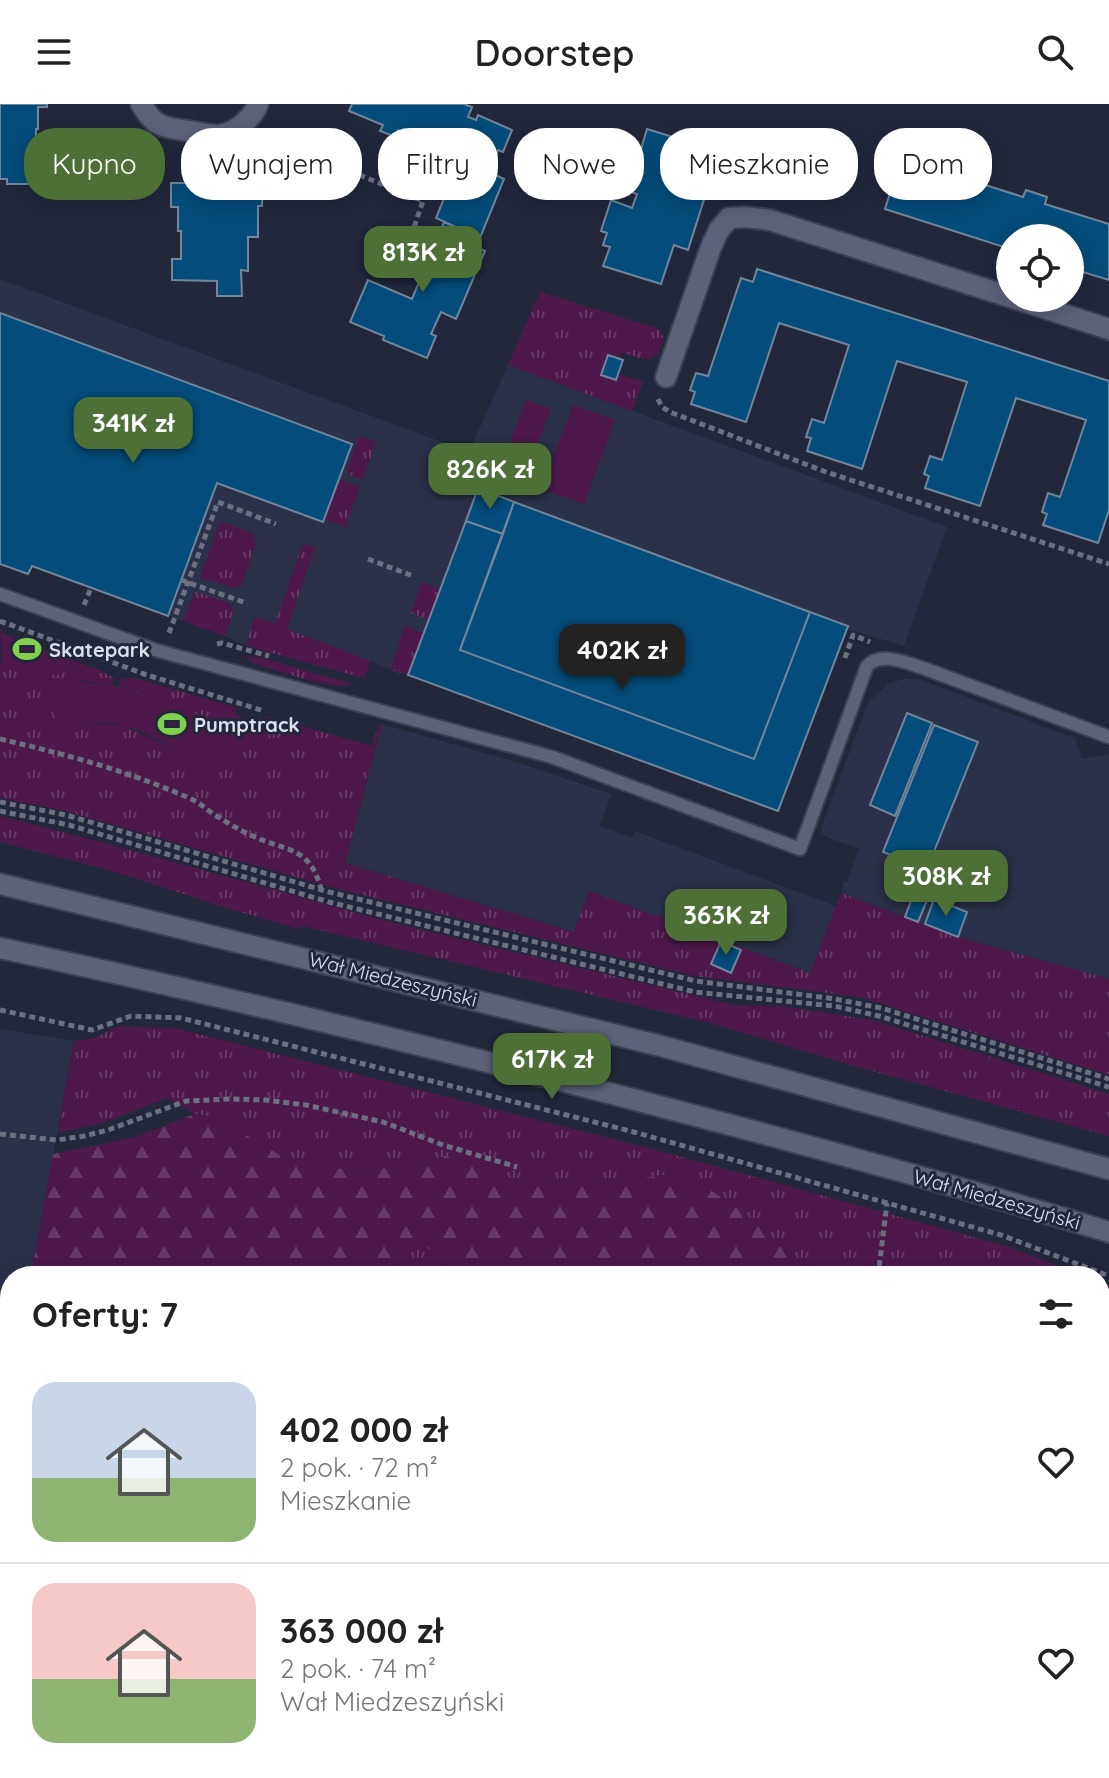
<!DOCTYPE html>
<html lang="pl">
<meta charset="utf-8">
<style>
:root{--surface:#fff;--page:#f2f2f2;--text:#222;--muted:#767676;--line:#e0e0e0;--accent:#4d7037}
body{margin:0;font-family:Quicksand,sans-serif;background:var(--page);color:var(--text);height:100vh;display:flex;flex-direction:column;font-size:30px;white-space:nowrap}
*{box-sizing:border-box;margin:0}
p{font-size:26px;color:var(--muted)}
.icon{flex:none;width:44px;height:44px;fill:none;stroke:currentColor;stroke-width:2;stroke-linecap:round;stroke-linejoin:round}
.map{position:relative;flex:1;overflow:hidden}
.panel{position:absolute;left:0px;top:1162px;width:1110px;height:512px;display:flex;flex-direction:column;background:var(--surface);border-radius:32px 32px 0 0;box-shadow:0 4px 20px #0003}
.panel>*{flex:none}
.top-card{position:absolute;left:24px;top:24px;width:1062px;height:72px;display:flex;gap:16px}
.buttons{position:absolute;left:996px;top:120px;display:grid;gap:16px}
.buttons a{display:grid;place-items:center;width:88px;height:88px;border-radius:50%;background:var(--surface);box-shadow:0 4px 20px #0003;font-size:40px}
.price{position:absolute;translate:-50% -68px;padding:0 18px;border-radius:16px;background:var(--accent);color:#fff;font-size:26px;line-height:52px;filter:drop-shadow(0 2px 4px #0008)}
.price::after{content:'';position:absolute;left:50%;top:48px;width:24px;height:18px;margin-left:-12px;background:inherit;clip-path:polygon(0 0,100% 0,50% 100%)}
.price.selected{background:#222;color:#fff}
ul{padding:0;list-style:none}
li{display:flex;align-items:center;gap:24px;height:200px;padding:0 32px}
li+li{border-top:2px solid var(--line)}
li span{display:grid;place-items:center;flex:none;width:224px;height:160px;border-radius:24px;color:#555}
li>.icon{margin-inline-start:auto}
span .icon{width:96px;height:96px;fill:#fffc;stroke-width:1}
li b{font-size:34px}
h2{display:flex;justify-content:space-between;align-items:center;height:96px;padding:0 32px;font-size:34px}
.pill{padding:0 28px;border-radius:32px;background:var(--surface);box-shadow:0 4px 20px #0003;font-size:28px;line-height:72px}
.pill.selected{background:var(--accent);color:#fff}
header{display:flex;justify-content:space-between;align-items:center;height:104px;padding:0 32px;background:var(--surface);font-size:36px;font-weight:600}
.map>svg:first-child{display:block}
.built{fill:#2b314a}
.grass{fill:url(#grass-tufts)}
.forest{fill:url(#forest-firs)}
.pitch{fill:#4e184d}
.building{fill:#044c7b;stroke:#72879b;stroke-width:2}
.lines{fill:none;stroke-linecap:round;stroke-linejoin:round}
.service-casing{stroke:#3e4153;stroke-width:16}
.minor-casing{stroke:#3e4153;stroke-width:24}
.secondary-casing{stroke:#3e4153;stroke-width:24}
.path{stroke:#6c7182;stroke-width:5;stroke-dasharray:6 4;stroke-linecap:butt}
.service{stroke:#5c627a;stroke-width:12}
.minor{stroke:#5c627a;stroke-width:20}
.secondary{stroke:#5c627a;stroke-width:20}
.labels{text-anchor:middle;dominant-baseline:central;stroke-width:6;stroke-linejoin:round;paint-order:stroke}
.poi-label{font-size:20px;font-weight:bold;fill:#dce0ee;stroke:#22273b;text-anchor:start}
.street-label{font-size:20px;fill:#dce0ee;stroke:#22273b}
</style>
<header><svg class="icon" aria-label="menu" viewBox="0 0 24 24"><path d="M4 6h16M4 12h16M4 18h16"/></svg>Doorstep<svg class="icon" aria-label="search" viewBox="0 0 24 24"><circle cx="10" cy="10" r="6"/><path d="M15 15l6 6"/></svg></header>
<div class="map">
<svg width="1109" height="1674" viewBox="0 0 1109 1674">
<defs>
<pattern id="grass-tufts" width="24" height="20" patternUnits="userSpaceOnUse" patternTransform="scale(2)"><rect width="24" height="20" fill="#4e184d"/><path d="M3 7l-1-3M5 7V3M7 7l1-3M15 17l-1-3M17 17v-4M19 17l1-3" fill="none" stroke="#673967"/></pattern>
<pattern id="forest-firs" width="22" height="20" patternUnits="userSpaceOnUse" patternTransform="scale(2)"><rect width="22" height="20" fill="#4e184d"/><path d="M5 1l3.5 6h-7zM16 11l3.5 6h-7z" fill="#673967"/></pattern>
</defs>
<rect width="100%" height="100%" fill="#22273b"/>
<path class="built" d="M0,175l469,173 39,-87 439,162 -43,119 -57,-17 -69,182 -370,-136 -18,-5 -19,-9 -7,17 -118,-32 -21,-10 -193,-70 -4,8 -28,-10z
M904,575h15l156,59 7,21 27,-5v225l-151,-42 -117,-44 3,-12 3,1 12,-34 -31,-10 -6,-5v-8l46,-123 21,-19z
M382,620l131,37 98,33 -11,32 32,12 3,-7 201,75 -25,67 -222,-81 -15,40 -229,-69z
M0,925l74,12 -43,235h-21v85l-10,-3z"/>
<path class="grass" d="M540,188l119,37 5,9 -5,15 -9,6 -11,-1 -17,-6 -3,7 -11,-4 -7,19 15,6 2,-6 25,8 -11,29 -124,-46z
M359,332l17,6 -13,38 -17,-7z
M339,375l21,8 -15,40 -21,-8z
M220,417l32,12 4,10 -14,42 -8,3 -34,-10z
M303,439l12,5 -28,81 84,32 -7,17 -118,-32 8,-29 21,6z
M422,478l18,7 -11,31 -18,-7z
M195,487l33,12 6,6 -9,27 -42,-15z
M405,522l19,7 -16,42 -18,-5z
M0,524l20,35 27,12 2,-1c9,2 12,-2 21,-3 11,-2 21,0 31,2l1,-2 12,7 -2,8c-20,-3 -38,-10 -56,0l22,37 43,2 60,26 26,15 -40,-60 -18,-6 -23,-12 -7,-1 1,-8 14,-1 101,29 1,8 26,8 4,-7 106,30 7,-22h3l-37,139 229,69 15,-41 221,82 31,-80 117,44 151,42v96l-250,-78 -164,-21 -361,-88 -269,-77 -65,-13v-132l2,-9z
M245,552l17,2 91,26c-21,7 -77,-14 -100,-21z
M0,712l97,25 301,83 336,81 55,2 83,13 237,74v42l-251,-69 -152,-45 -404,-96 -3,3 -66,-19 -124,-40 -109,-28z
M118,922l60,3 478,121 350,96 78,30h-250l-36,-15 -49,-44 -86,-42 -56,9 -96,-6 -66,-22 -37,12 -66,1 -59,-12 -67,-40 -21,-3 -28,-16c-36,14 -71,31 -109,33l16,-90 21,-3z
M420,1136l35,31 43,5h-105l3,-20z
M1100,1178l9,4v70l-9,-1z
M1100,1272l9,1v103l-9,-2z
M8,1327l-4,50 -4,-2v-47z
M1100,1452l9,5v217h-315l-11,-4 -6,4h-5l2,-10h326z
M0,1502l10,4v158h370l14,10h-394z"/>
<path class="forest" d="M195,1010l21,3 67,40 59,12 66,-1 37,-12 66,22 96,6 56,-9 46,14 40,28 49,44 36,15h-336l-43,-5 -35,-30 -24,15 -3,20h-362l22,-122 79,-16z
M0,1254l10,3v249l-10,-4v-127l4,1 4,-48h-8z
M1100,1374l9,2v81l-9,-5z
M380,1664h280l5,10h-271z
M794,1664h87l11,10h-102z"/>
<path class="pitch" d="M526,296l25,9 -22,57 -24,-10z
M573,301l42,15 -31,84 -42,-15z
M4,530l98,37 -1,2c-10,-2 -22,-4 -33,-2 -9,2 -10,6 -19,3l-2,1 -27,-12z
M67,576l59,8 23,12 79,23c7,5 12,11 13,20 1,16 -14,27 -29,24 -13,-2 -23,-11 -33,-17 -18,-9 -38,-20 -58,-25 -22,-6 -48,4 -67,-9 -7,-19 -4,-26 13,-36z"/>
<path class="building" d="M0,0h47v3h-9v22h-2v31h8v24h-37v-5h-7z
M352,0h112l8,3 -4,10 8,3 2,-5 34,15 -9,22 -5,-2 -9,22 15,7 -24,59 -44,-20 25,-61 -63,-27 -2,7 -16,-6 3,-6 -34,-14z
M647,25l58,18 -12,38 14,5 -19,60 -14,-5 -13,39 -58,-18 7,-19 -7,-2 4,-12 -6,-2 10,-31 21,8 5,-14 -22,-8 4,-11 -3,-1 6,-19 10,3 3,-11 6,2z
M97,34h31v50h-31z
M903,47l56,18 -2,7 66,21 3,-7 21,7 -2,7 64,20v56l-39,-12v-30h-60v11l-125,-40z
M216,68h15v7h32l-1,27h-4v31h-10v34l-7,-1 1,26h-25v-15l-45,-1v-21h9v-28h-3v-24h-7v-24h37v5h8z
M444,118l36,16 -4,9 9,4 -29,68 -15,-7 -10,22 5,2 -9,22 -44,-18 1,-4 -34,-14 18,-42 44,19z
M757,165l352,112v129l-11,33 -55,-18 4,-11 -5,-2 6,-19 12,4 26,-77 -70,-22 -36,108 -55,-18 4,-12 -5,-2 6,-18 12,4 25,-78 -70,-21 -35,108 -55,-18 4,-13 -5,-1 6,-18 12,4 25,-78 -70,-22 -33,99 -55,-18 4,-12 -5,-2 6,-17 12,3 33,-98 12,4z
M0,209l352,131 -29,78 -106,-39 -49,133 -136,-50 -4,8 -28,-10z
M608,251l15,5 -7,20 -15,-5z
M478,384l36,14 -11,32 -37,-13z
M514,398l296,110 -56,147 -294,-109z
M466,417l37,13 -43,116 294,109 56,-147 38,14 -70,185 -370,-136z
M907,609l25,10 -37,93 -25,-11z
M934,621l44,17 -51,127 -44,-17z
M914,789l14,5 -10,24 -13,-5z
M934,795l33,13 -9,25 -33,-13z
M721,837l20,9 -10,23 -20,-9z"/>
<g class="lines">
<defs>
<path id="service" d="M0,490l155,56 397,107 248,92 67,-183c14,-15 39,-3 56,2l186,69
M1100,1262l9,1
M727,1674l3,-10"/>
<path id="minor" d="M141,0c5,7 9,15 16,19 9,6 21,6 31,8 10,1 22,5 32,4 15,-2 33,-17 38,-31
M1013,194l96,31
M666,273l45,-130 8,-17 10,-12 16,-1 25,3 240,77"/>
<path id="secondary" d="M0,780l661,162 448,123
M0,844c194,41 386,88 578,137 178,46 355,93 531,147"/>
</defs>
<use href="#service" class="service-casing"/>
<use href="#minor" class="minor-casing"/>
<use href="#secondary" class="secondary-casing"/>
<path class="path" d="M313,52l110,45 -25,73
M658,295l4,8 8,5 156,60 283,92
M368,455l45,17
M181,476l65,23
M84,501l7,-17
M0,517l147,54 117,36
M169,529l49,-131 58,22
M217,540l5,-1 47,13
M845,554l8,-23 17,7
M0,635c65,15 128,32 189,59 10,4 17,11 26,17 12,7 25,16 38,21 34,16 57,10 68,53
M0,698l66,13 263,77 367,89 139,18 46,9 228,71
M0,707l69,14 260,77 366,90 139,14 45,10 230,71
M0,906l92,20 39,-14 50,2 453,114 367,103 108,41
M0,1030l57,6 27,-4 24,-6 78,-29 46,-2 34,1 40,5 77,17 60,23 74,22
M878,1172l9,-73
M0,1445l10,3
M1087,1664l16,10"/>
<use href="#service" class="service"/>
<use href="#minor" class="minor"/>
<use href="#secondary" class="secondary"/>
</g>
<defs>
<symbol id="stadium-bare" viewBox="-9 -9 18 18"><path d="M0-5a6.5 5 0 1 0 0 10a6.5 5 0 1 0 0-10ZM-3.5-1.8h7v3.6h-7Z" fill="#81d050" stroke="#22273b" stroke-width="2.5" paint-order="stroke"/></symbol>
</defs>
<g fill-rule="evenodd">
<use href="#stadium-bare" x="7" y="525" width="40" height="40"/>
<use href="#stadium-bare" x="152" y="600" width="40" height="40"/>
</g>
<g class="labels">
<g class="poi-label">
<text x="49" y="545">Skatepark</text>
<text x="194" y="620">Pumptrack</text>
</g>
<g class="street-label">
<text transform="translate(393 875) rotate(14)">Wał Miedzeszyński</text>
<text transform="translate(997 1095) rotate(16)">Wał Miedzeszyński</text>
</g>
</g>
</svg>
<div class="buttons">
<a><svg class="icon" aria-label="locate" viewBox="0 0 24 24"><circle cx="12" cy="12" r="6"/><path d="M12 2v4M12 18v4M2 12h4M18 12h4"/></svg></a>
</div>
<b class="price" style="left:423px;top:190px">813K zł</b>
<b class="price" style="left:133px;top:361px">341K zł</b>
<b class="price" style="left:490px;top:407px">826K zł</b>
<b class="price selected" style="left:622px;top:588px">402K zł</b>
<b class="price" style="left:946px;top:814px">308K zł</b>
<b class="price" style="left:726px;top:853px">363K zł</b>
<b class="price" style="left:552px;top:997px">617K zł</b>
<div class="top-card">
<a class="pill selected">Kupno</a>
<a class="pill">Wynajem</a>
<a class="pill">Filtry</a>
<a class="pill">Nowe</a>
<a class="pill">Mieszkanie</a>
<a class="pill">Dom</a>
</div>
<section class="panel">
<h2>Oferty: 7<svg class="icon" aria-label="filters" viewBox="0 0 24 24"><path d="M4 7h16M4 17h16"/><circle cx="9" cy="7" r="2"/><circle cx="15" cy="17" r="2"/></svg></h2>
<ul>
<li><span style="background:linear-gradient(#c9d6e8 60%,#8fb573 0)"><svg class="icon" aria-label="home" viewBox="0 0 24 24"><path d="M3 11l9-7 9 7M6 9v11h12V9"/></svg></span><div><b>402 000 zł</b><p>2 pok. · 72 m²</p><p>Mieszkanie</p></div><svg class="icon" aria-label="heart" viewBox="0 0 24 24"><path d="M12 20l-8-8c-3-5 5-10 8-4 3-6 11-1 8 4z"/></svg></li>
<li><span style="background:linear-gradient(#f6c9c9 60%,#8fb573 0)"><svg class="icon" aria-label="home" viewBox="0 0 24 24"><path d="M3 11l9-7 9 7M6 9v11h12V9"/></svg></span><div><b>363 000 zł</b><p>2 pok. · 74 m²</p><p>Wał Miedzeszyński</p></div><svg class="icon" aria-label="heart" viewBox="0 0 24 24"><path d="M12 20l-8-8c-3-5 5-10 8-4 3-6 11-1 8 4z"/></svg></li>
</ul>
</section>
</div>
